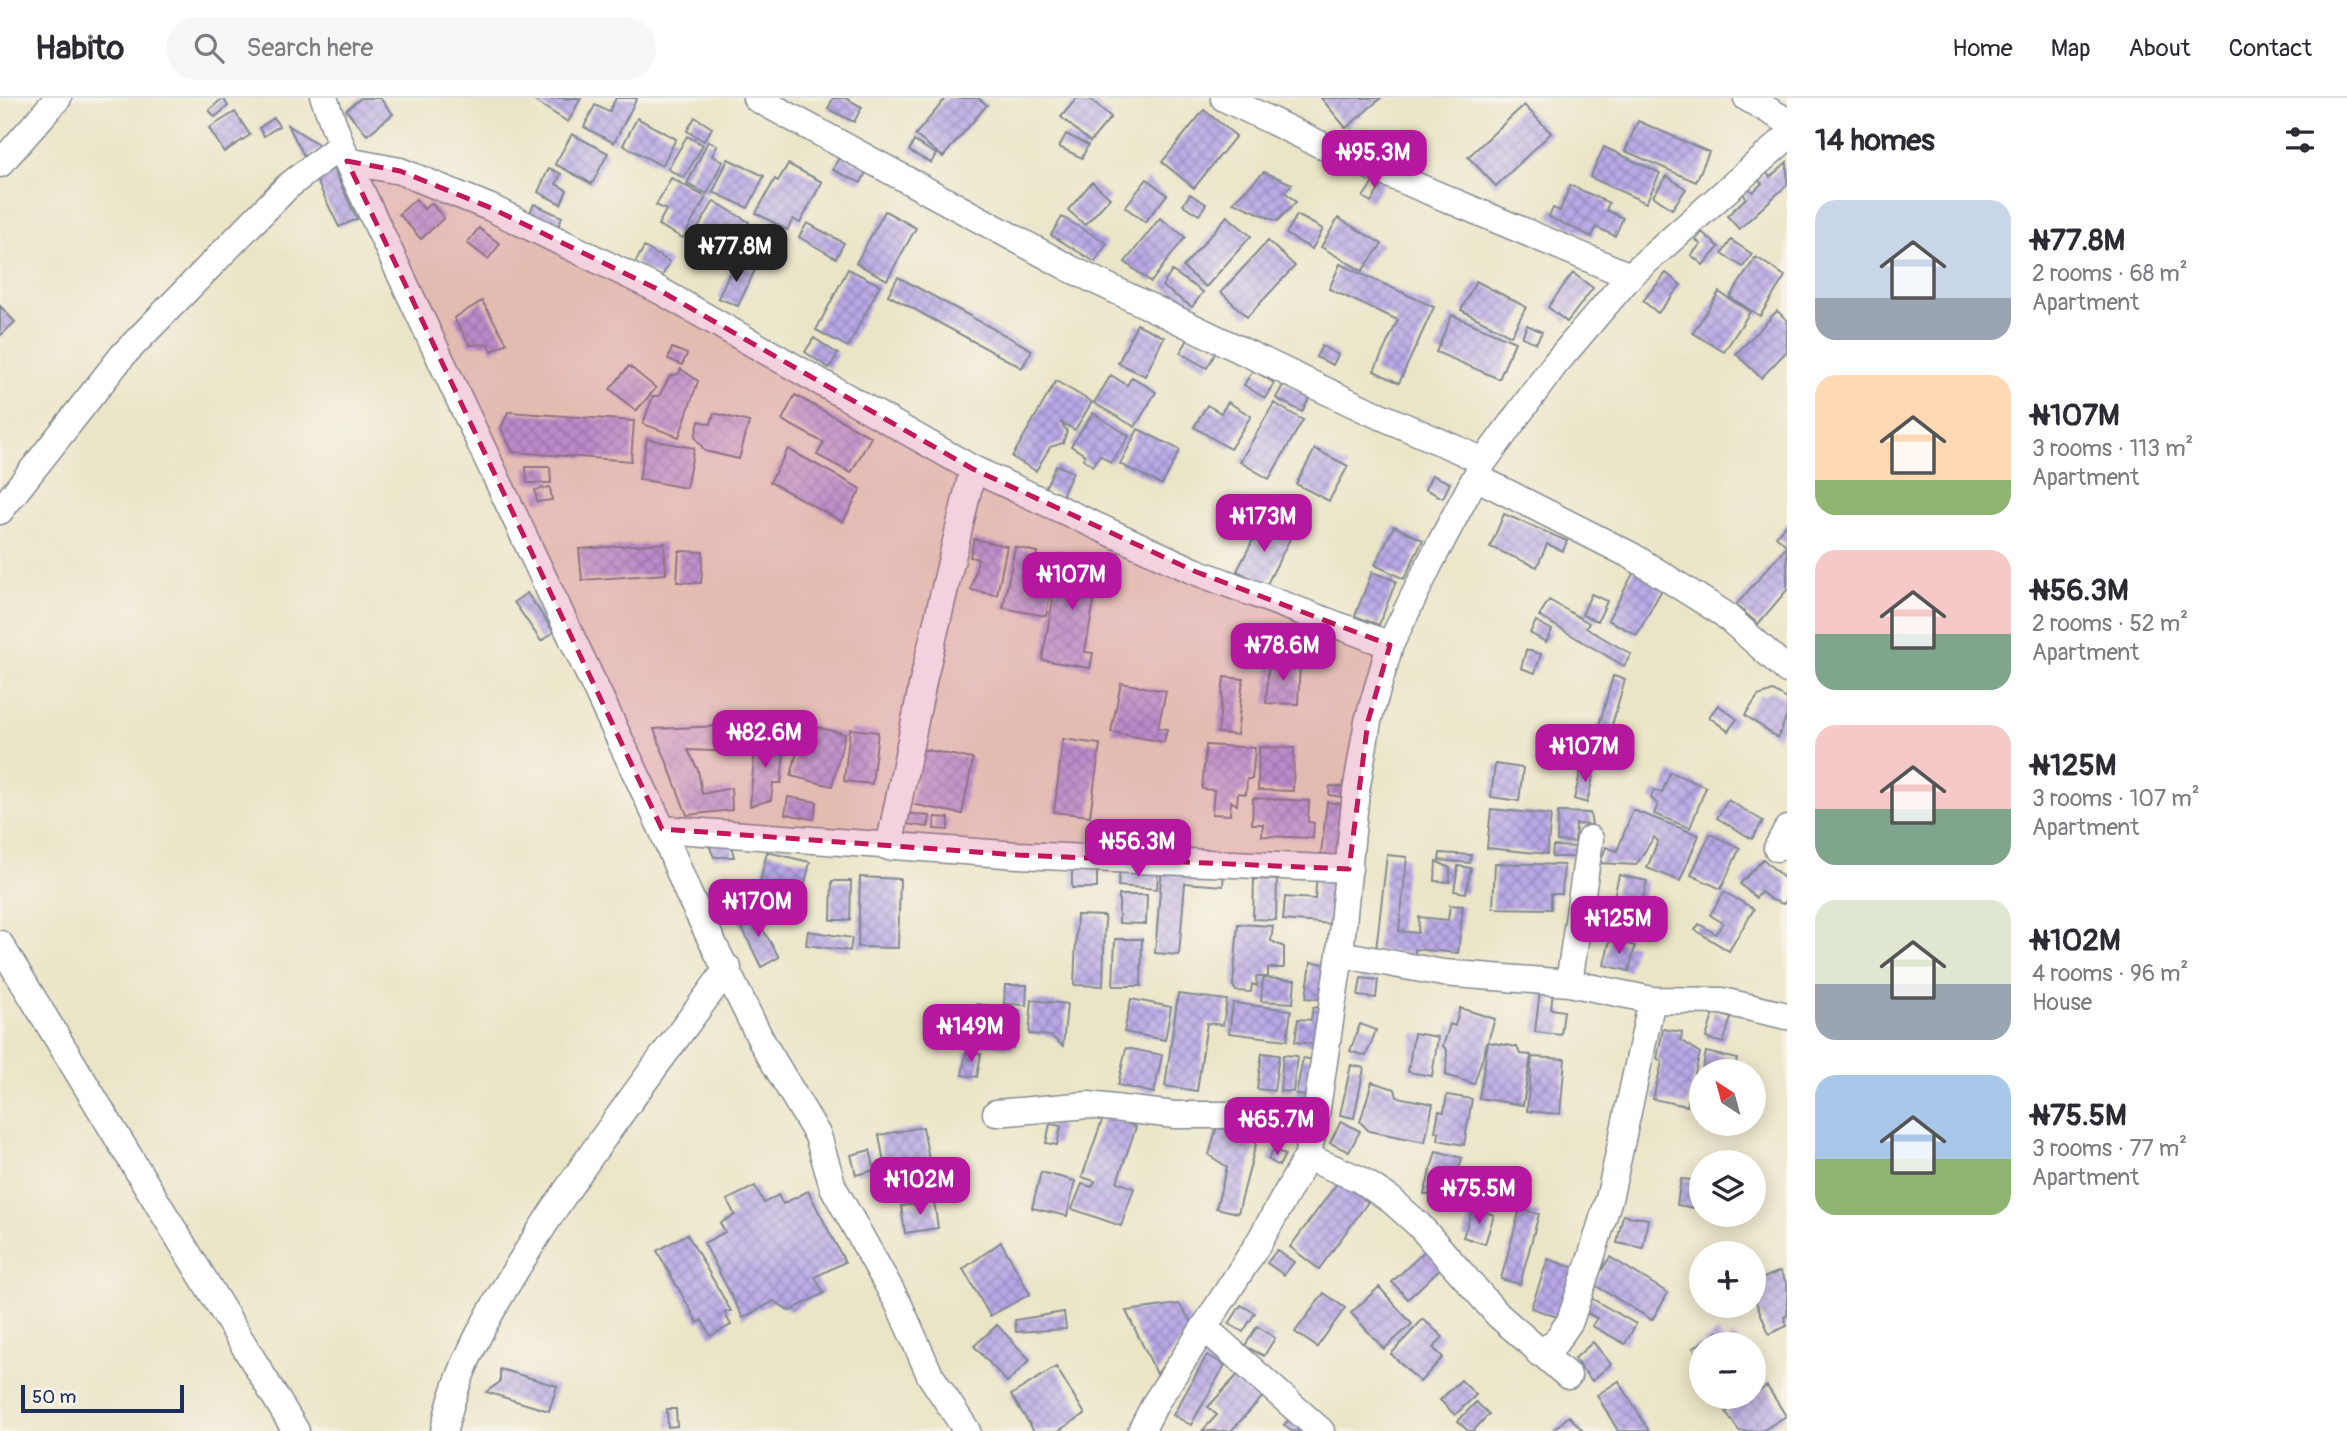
<!DOCTYPE html>
<meta charset="utf-8">
<style>
:root{--surface:#fff;--page:#f7f7f7;--text:#2b2b33;--muted:#7c7c81;--line:#e1e1e2;--accent:#b5179e}
body{margin:0;font-family:Pangolin,sans-serif;background:var(--page);color:var(--text);height:100vh;display:flex;flex-direction:column;font-size:26px;white-space:nowrap}
*{box-sizing:border-box;margin:0}
p{font-size:23px;color:var(--muted)}
.icon{flex:none;width:38px;height:38px;fill:none;stroke:currentColor;stroke-width:2;stroke-linecap:round;stroke-linejoin:round}
.map{position:relative;flex:1;overflow:hidden}
.details{display:flex;flex-direction:column;background:var(--surface);width:560px}
.details>*{flex:none}
.needle{width:46px;rotate:324deg}
.tools{position:absolute;left:1689px;top:961px;display:grid;gap:14px}
.tools a{display:grid;place-items:center;width:77px;height:77px;border-radius:50%;background:var(--surface);box-shadow:0 4px 18px #0003;font-size:35px}
.scale{position:absolute;left:21px;bottom:18px;width:163px;box-sizing:border-box;padding-left:7px;border:4px solid #1b2f5e;border-top:0;font-size:19px;line-height:24px;white-space:nowrap;color:#1b2f5e;-webkit-text-stroke:5px #f7f3e8;paint-order:stroke}
.price{position:absolute;translate:-50% -60px;padding:0 16px;border-radius:14px;background:var(--accent);color:#fff;font-size:23px;line-height:46px;filter:drop-shadow(0 2px 4px #0008)}
.price::after{content:'';position:absolute;left:50%;top:42px;width:21px;height:16px;margin-left:-10px;background:inherit;clip-path:polygon(0 0,100% 0,50% 100%)}
.price.selected{background:#222;color:#fff}
ul{padding:0;list-style:none}
li{display:flex;align-items:center;gap:21px;height:175px;padding:0 28px}
li span{display:grid;place-items:center;flex:none;width:196px;height:140px;border-radius:21px;color:#555}
li>.icon{margin-inline-start:auto}
span .icon{width:84px;height:84px;fill:#fffc;stroke-width:1}
li b{font-size:30px}
h2{display:flex;justify-content:space-between;align-items:center;height:84px;padding:0 28px;font-size:30px}
header{display:flex;align-items:center;gap:42px;box-sizing:border-box;height:98px;padding:0 35px;background:var(--surface);border-bottom:2px solid var(--line)}
header strong{font-size:33px}
nav{display:flex;gap:38px;margin-inline-start:auto;font-size:24px}
.search{width:490px;height:63px;background:var(--page);display:flex;align-items:center;gap:18px;box-sizing:border-box;padding:0 24px;border-radius:38px;color:var(--muted);font-size:26px}
main{display:flex;flex:1;min-height:0}
.map>svg:first-child{display:block}
.building{fill:url(#building-cross-hatch)}
.lines{fill:none;stroke-linecap:round;stroke-linejoin:round}
.minor-casing{stroke:#838a92;stroke-width:29}
.minor{stroke:#fff;stroke-width:26}
.marked{fill:#c2185b;fill-opacity:0.2;stroke:#c2185b;stroke-width:5;stroke-dasharray:14 9;stroke-linejoin:round}
</style>
<header>
<strong>Habito</strong>
<div class="search"><svg class="icon" aria-label="search" viewBox="0 0 24 24"><circle cx="10" cy="10" r="6"/><path d="M15 15l6 6"/></svg>Search here</div>
<nav><a>Home</a><a>Map</a><a>About</a><a>Contact</a></nav>
</header>
<main>
<div class="map">
<svg width="1787" height="1333" viewBox="0 0 1787 1333">
<defs>
<pattern id="building-cross-hatch" width="8" height="8" patternUnits="userSpaceOnUse" patternTransform="scale(1.75)"><rect width="8" height="8" fill="#b9a8e6"/><path d="M0 0l8 8M0 8l8-8" fill="none" stroke="#9689be"/></pattern>
</defs>
<rect width="100%" height="100%" fill="#f7f3e8"/>
<filter id="ink" filterUnits="userSpaceOnUse"><feTurbulence type="fractalNoise" baseFrequency=".0143" numOctaves="2"/><feDisplacementMap in="SourceGraphic" scale="14" xChannelSelector="R" yChannelSelector="G"/><feConvolveMatrix kernelMatrix="1 2 1 2 8 2 1 2 1" color-interpolation-filters="sRGB"/></filter>
<filter id="wash" filterUnits="userSpaceOnUse"><feTurbulence type="fractalNoise" baseFrequency=".00686" numOctaves="4" result="noise"/><feDisplacementMap in="SourceGraphic" scale="28" xChannelSelector="R" yChannelSelector="G"/><feGaussianBlur stdDeviation="1.57" result="paint"/><feColorMatrix in="noise" values="0 0 0 0 0 0 0 0 0 0 0 0 0 0 0 0 0 1.4 0 .05"/><feComposite in="paint" operator="in"/></filter>
<g filter="url(#wash)">
<rect width="100%" height="100%" fill="#ebe5c7"/>
<g id="blocks">
<path class="building" d="M223,0l5,8 -13,11 -6,-7z
M361,0h19l13,16 -26,21 -21,-25z
M530,0h51l-13,24z
M616,0h21l-23,45 -30,-16 11,-22 14,7z
M833,0h12l17,9 -8,15 -26,-13z
M946,0h32l9,7 -44,52 -28,-22z
M1077,0h12l22,19 -21,25 -29,-25z
M1321,0h60l-35,30z
M1524,7l27,28 -55,53 -28,-29z
M1204,12l32,26 -42,52 -32,-26z
M235,14l15,23 -26,17 -15,-24z
M695,19l17,11 -8,13 -17,-10z
M274,20l5,8 -15,10 -5,-8z
M637,20l39,21 -14,27 -39,-21z
M1638,23l71,31 -13,30 -71,-31z
M288,27l36,23 -19,10z
M572,36l36,19 -16,31 -37,-20z
M1066,36l22,11 -6,13 -23,-11z
M687,38l16,9 -19,33 -16,-9z
M708,43l9,5 -5,10 11,5 -16,33 -20,-10z
M914,43l22,13 -5,9 -22,-12z
M1604,49l56,26 -14,30 -56,-26z
M840,57l28,13 -7,15 -28,-13z
M728,61l36,17 -16,32 -35,-16z
M1787,64v23l-48,44 -12,-13 19,-18 -4,-5 7,-5 4,4 9,-9 -4,-3 8,-8 4,5z
M331,66l26,55 -18,8 -26,-54z
M788,66l34,18 -22,41 -7,-4 -6,11 -31,-17 19,-34 3,2z
M549,70l12,6 -5,10 11,6 -6,14 -23,-12z
M1264,74l28,12 -7,8 11,10 -19,19 -44,-19z
M1667,78l19,13 -14,20 -19,-13z
M1377,79l7,5 -13,20 -8,-5z
M671,80l35,19 -23,41 -25,-13 8,-15 -10,-5z
M1147,81l20,16 -22,27 -20,-15z
M1092,84l18,16 -25,27 -17,-15z
M1570,87l39,18 -3,7 17,8 -8,18 -19,-9 -4,10 -43,-20 4,-9 7,3z
M1190,96l16,10 -7,11 -16,-10z
M416,101l8,10 7,-6 13,15 -23,21 -22,-25z
M714,103l35,21 -20,35 -36,-21z
M534,106l28,13 -5,12 -29,-12z
M885,113l31,17 -29,52 -31,-17z
M1297,117l26,14 -11,20 -26,-15z
M1227,118l24,20 -45,51 -23,-20z
M1062,119l45,26 -12,19 -44,-27z
M1160,120l25,19 -34,45 -26,-20z
M1338,120l44,26 -20,27 -41,-24z
M807,125l37,20 -8,15 -37,-21z
M479,130l21,16 -12,15 -21,-16z
M1702,134l17,15 -16,18 -12,-10 10,-11 -5,-4z
M1731,142l21,14 -9,13 -21,-13z
M1268,143l27,25 -48,51 -26,-25z
M644,149l26,15 -9,16 -26,-15z
M1756,159l29,19 -25,40 -30,-19z
M735,163l20,9 -17,36 -20,-8z
M1340,166l94,43 -35,76 -25,-12 24,-51 -69,-31z
M848,171l32,16 -32,62 -32,-17z
M1172,173l31,21 -11,15 -30,-21z
M1573,175l20,15 -26,34 -19,-15z
M1666,175l15,12 -23,28 -15,-12z
M898,179l134,73 -10,18 -134,-73z
M1476,183l50,26 -15,29 -50,-26z
M1719,194l31,20 -26,40 -31,-19z
M482,203l25,42 -15,8 -4,-7 -18,1 -16,-27z
M0,208l15,16 -15,14z
M1777,213l10,9v31l-26,27 -25,-24z
M1452,217l63,27 -16,37 -63,-27z
M1137,226l27,13 -19,39 -27,-13z
M1527,227l15,7 -6,11 -14,-6z
M814,240l24,16 -9,14 -24,-16z
M1189,240l27,14 -9,16 -27,-15z
M1322,248l16,9 -5,10 -17,-8z
M672,250l15,6 -5,11 -14,-6z
M629,268l27,22 -20,23 -26,-22z
M681,271l17,12 -19,56 -36,-13 10,-28h6l11,-20 9,-2z
M1253,272l21,13 -9,15 -21,-13z
M1111,277l16,10 5,-8 24,15 -21,35 -41,-24z
M1056,283l36,21 -17,28 -15,-8 7,9 -4,12 -13,4 -14,24 -24,-14z
M1284,285l26,14 -8,15 -26,-14z
M795,297l76,42 -20,36 -34,-18 7,-12 -42,-23z
M1228,304l23,14 -21,33 -36,-22 13,-22 14,8z
M1274,305l29,17 -34,59 -29,-17z
M508,314l126,9 -3,40 -118,-9 -12,-24z
M714,315l35,9 -10,37 -34,-8 -10,-14 4,-16 12,3z
M1093,315l36,23 -18,27 -11,-8 -7,11 -10,-7 2,-4 -14,-9z
M1138,331l42,21 -18,35 -42,-21z
M647,341l47,9 -8,40 -47,-9z
M788,351l73,40 -18,33 -73,-40z
M1315,351l33,17 -19,35 -33,-17z
M1056,367l17,7 -11,24 -17,-8z
M526,369h24l1,16h-24z
M1432,377l18,8 -7,15 -18,-9z
M550,389l2,13 -15,2 -2,-12z
M1504,416l63,27 -4,10 -16,-7 -10,23 -47,-20z
M1262,424l29,15 -25,49 -29,-15z
M1787,425v23l-11,-10z
M1394,428l29,14 -19,39 -29,-14z
M974,441l33,7 -10,49 -26,-5 7,-31 -8,-2z
M664,445l2,31 -84,6 -3,-31z
M1787,448v44l-29,34 -22,-19z
M1015,449l22,5 -2,10 21,4 -10,50 -43,-8z
M679,453l24,1 -2,31 -24,-1z
M1061,456l40,7 -16,91 8,1 -3,15 -48,-8z
M1636,470l29,16 -28,51 -29,-15z
M1372,474l24,9 -17,44 -24,-9z
M527,495l27,39 -13,9 -27,-39z
M1591,496l16,7 -9,20 -16,-6z
M1549,502l40,23 -3,5 45,26 -7,12 -85,-50z
M1536,523l16,9 -6,12 -16,-9z
M1526,552l15,4 -6,19 -14,-5z
M1269,563l31,2 -2,41 -32,-1z
M1613,578l12,3 -17,60 -12,-3z
M1224,579l19,2 -6,56 -19,-2z
M1121,585l45,8 -8,37 9,1 -3,13 -53,-10z
M1773,593l14,8v16l-9,23 -33,-23 13,-19z
M1718,607l19,14 -9,12 -19,-14z
M804,626l41,10 -13,52 -41,-10z
M743,627l-4,27 -51,-2 10,20 4,24 29,-6 1,22 -45,5 -33,-86z
M850,631l28,3 -6,52 -28,-3z
M756,637l16,1 -1,15 13,1 -3,31h-8l-2,17 -21,6z
M1063,641l37,5 -10,72 -36,-4z
M1206,647l49,3 -3,31h-5l-1,15 -8,-1 -1,12 -6,-4 -1,14 -18,-1 2,-24 -12,-1z
M1259,649l35,1 -1,43 -35,-1z
M922,651l51,10 -11,55 -51,-10z
M1495,666l28,4 -4,33 -28,-4z
M1582,667l13,3 -8,35 -13,-4z
M1670,674l36,15 -16,41 -36,-14 4,-10 -7,-6 3,-8 8,3z
M1330,688l13,1 -1,10 -13,-2z
M788,699l29,5 -3,17 -29,-5z
M1253,700l56,3 -1,21 6,1 -1,15 -51,-2 1,-12h-11z
M1728,702l35,21 -11,18 -35,-21z
M1327,704l16,2 -6,52 -16,-2z
M1491,711l60,6 -4,39 -60,-6z
M1633,712l66,25 -19,46 -33,-13 11,-27 -4,-4 -18,28 -36,-2 6,-16 11,4z
M1558,714l32,1 2,12 -16,-1 -1,18 -18,-1z
M906,715l24,3 -2,11 -23,-3z
M935,719l14,1 -1,12 -14,-1z
M1710,736l30,14 -19,41 -30,-14z
M730,743l4,16h-20l-6,-14z
M1553,748l27,1v10h-28z
M767,754l43,10 -11,46 -36,-7 -1,-8 -5,2z
M1440,755l31,2 -1,8 -31,-3z
M1387,757l20,2 -8,74 19,2 1,-16 29,3 2,-15 13,1 -5,47 -43,-4v5l-39,-4z
M1763,761l24,22v19l-4,4 -13,-5 -9,-7 -5,6 -16,-14z
M1436,763l14,7v14l-15,-1z
M1495,765l69,2 -2,29h-11v15l-58,-1z
M1072,768h25v22h-25z
M1162,768l62,5 -1,15 -38,-3 -6,72 -24,-2z
M1458,768l13,2 -5,25 -12,-2z
M1120,771l38,3 -1,17 -39,-3z
M1317,776l19,2 -3,48 -50,-4 2,-23 30,2z
M1619,777l28,6 -12,52 -28,-6z
M860,779l40,2 -2,69 -40,-1z
M1254,781l23,1 -1,40 -23,-1z
M832,783h19l-1,39h-19z
M1724,794l30,17 -25,42 -34,-21 4,-6 17,10 7,-11 -13,-8z
M1119,797h28l-1,29 -27,-1z
M751,811l28,48 -18,10 -23,-48z
M1077,817l28,1 -2,70 -29,-1z
M1238,826l35,2 -2,15 13,6v21h-16v9h-12l1,9 -5,-2 -1,8 -15,-1 -3,-5z
M808,833l44,7 -2,13 -44,-6z
M1115,841h27l-1,47h-28z
M1610,842l25,6 -6,25 -25,-6z
M1311,864l22,3 -5,35 -22,-2z
M1263,880l32,2 -2,23 -32,-2z
M1361,880l17,2 -2,18 -18,-2z
M1005,887h22l-1,20 -22,-1z
M1540,892l13,1 -2,18 13,2 -3,24 -26,-3z
M1178,896l49,6 -4,25 -16,-2 -10,68 -32,-5z
M1131,901l40,8 -6,33 -41,-8z
M1032,902l35,4 -4,42 -12,-10 -22,-2z
M1233,905l58,7 -4,30 -58,-7z
M977,906l42,6 -6,38 -42,-6z
M1313,909l11,1 -5,37 -24,-3 3,-23 13,1z
M1460,910l35,11 -21,65 -28,-9 1,-25 -4,-4 7,-22 5,2z
M1714,914l17,6 -8,25 -17,-5z
M1360,926l16,6 -10,26 -16,-5z
M1663,931l19,3 -1,8 19,13 -13,53 -34,-7 9,-37 -5,-4z
M1414,935l24,4 -6,39 -24,-4z
M1488,944l29,5 3,7 11,1 -8,50 -44,-7z
M1126,950l36,7 -8,38 -36,-8z
M966,954l15,2 -4,23 -15,-2z
M1706,954l31,7 -3,12h-32z
M1262,955l17,2 -5,36 -17,-2z
M1283,957l14,1 -4,36 -13,-1z
M1532,959l33,2 -5,55 -33,-3z
M1303,960l13,2 -7,37 -13,-3z
M1351,967l13,3 -10,50 -14,-3z
M1700,982l1,1v33l-8,-2z
M1372,984l23,7 2,8 36,7 -8,38 -56,-11 -9,-9z
M1447,997l25,4 -8,46 -26,-5 1,-8 -4,-1 4,-20 5,1z
M1104,1017l32,12 -19,55 17,6 -13,38 -49,-17 10,-25 10,3 3,-6 -13,-4z
M1341,1023l19,10 -11,21 -19,-9z
M1218,1024l41,10 -21,81 -22,-5 11,-41 -18,-12z
M1050,1026l11,2 -4,19 -11,-2z
M923,1029l6,33 -44,8 -6,-33z
M1274,1051l11,6 -6,11 -11,-7z
M870,1052l5,20 -19,5 -5,-20z
M1436,1053l26,7 -12,43 -26,-7z
M1041,1074l34,9 -8,35 -35,-8z
M1681,1081l20,2v28l-24,-4z
M1339,1083l29,21 -49,67 -29,-22z
M755,1088l9,17 14,-8 5,9 25,-13 37,71 -30,15 9,16 -34,18 -16,-10 -31,17 -39,-75 21,-11 -5,-9 15,-8 -8,-15z
M1462,1092l13,10 -7,10 -14,-11z
M934,1103l4,27 -33,5 -4,-27z
M1473,1110l21,7 -9,29 -22,-7z
M1520,1111l19,5 -19,70 -19,-5z
M1623,1117l25,4 -5,29 -26,-5z
M687,1136l44,77 -7,1 7,13 -20,11 -9,-16 -4,3 -41,-72z
M1001,1144l29,52 -40,22 -27,-47z
M1427,1151l16,17 -35,33 -16,-17z
M1277,1152l17,12 -10,13 -17,-12z
M1610,1159l58,36 -16,27 -59,-36z
M1548,1161l32,11 -17,49 -32,-11z
M1780,1173l7,13v32l-3,1 3,9 -18,8 -15,-37v-15z
M1379,1189l33,37 -28,25 -33,-36z
M1324,1195l21,15 -28,39 -22,-15z
M1591,1200l45,26 -11,20 -33,-18 5,-8 -14,-7z
M1179,1206l14,20 -36,50 -31,-63z
M1241,1207l14,8 -12,19 -14,-8z
M1064,1214l2,17 -50,3 -1,-12z
M1423,1221l20,18 -10,11 10,9 -23,25 -29,-28z
M997,1227l33,35 -23,22 -33,-36z
M1257,1228l18,12 -11,18 -19,-10z
M1718,1234l6,10 10,-6 5,8h-38v17l-8,-13z
M1593,1244l18,22 -19,17 -18,-22z
M1207,1257l18,10 -34,60 -18,-10z
M1056,1269l29,47 -27,17h-24l-23,-36z
M500,1271l57,17 -8,25 -63,-19 14,-10z
M1242,1272l25,22 -36,39h-29l15,-16 -9,-8z
M1461,1282l15,15 -21,20 -15,-15z
M1619,1283l30,50h-31l-21,-36z
M1767,1288l19,30 -24,15h-23l-13,-19z
M1476,1304l13,12 -16,17h-5l-10,-10z
M667,1311h9l1,17 -9,1z
M1295,1315l8,18h-12l-7,-6z
M1569,1318l14,15h-31z"/>
</g>
</g>
<g filter="url(#ink)">
<use href="#blocks" fill-opacity="0" stroke="#838a92" stroke-width="2"/>
<g class="lines">
<defs>
<path id="minor" d="M324,0l23,63 315,668 26,64 74,149 56,94 15,51 66,118 31,70 37,56
M756,0l315,171 291,139 122,53
M1224,0l112,54 294,124
M1747,0l40,23
M347,63l53,10 91,37 166,81 316,180 221,102 196,74
M0,66l58,-66
M1476,379l156,79 92,58 63,56
M0,413l123,-156 164,-168 54,-42
M662,731l356,26 331,14
M889,749l35,-170 49,-208
M1777,750l10,-19
M0,846l296,487
M1340,856l103,19 126,10 83,17 70,1 65,15
M1569,885l21,-144
M996,1015l92,-8 87,10h66l73,13
M1307,1059l52,22 31,20 29,26 79,90 70,61
M1206,1231l115,102
M1539,1255l16,-10 15,-22 21,-63 19,-63 42,-195
M444,1333c13,-66 49,-125 84,-181 61,-98 132,-189 200,-282
M1141,1333l15,-29 102,-158 49,-87 7,-29 26,-174 16,-163 12,-70 22,-76 40,-82 54,-102 71,-97 75,-88 157,-139"/>
</defs>
<use href="#minor" class="minor-casing"/>
<use href="#minor" class="minor"/>
</g>
</g>
<path class="marked" d="M347,63l53,10 91,37 166,81 316,180 221,102 196,74 -22,76 -19,148 -331,-14 -356,-26z"/>
</svg>
<div class="tools">
<a><svg class="needle" viewBox="-14 -14 28 28"><path d="M0-13l5 13h-10z" fill="#e53935"/><path d="M0 13l5-13h-10z" fill="#7c7c81"/></svg></a>
<a><svg class="icon" aria-label="layers" viewBox="0 0 24 24"><path d="M12 4l9 5-9 5-9-5zM3 14l9 5 9-5"/></svg></a>
<a>+</a>
<a>−</a>
</div>
<div class="scale">50 m</div>
<b class="price" style="left:1374px;top:92px">₦95.3M</b>
<b class="price selected" style="left:736px;top:186px">₦77.8M</b>
<b class="price" style="left:1264px;top:456px">₦173M</b>
<b class="price" style="left:1072px;top:514px">₦107M</b>
<b class="price" style="left:1283px;top:585px">₦78.6M</b>
<b class="price" style="left:765px;top:672px">₦82.6M</b>
<b class="price" style="left:1585px;top:686px">₦107M</b>
<b class="price" style="left:1138px;top:781px">₦56.3M</b>
<b class="price" style="left:758px;top:841px">₦170M</b>
<b class="price" style="left:1619px;top:858px">₦125M</b>
<b class="price" style="left:971px;top:966px">₦149M</b>
<b class="price" style="left:1277px;top:1059px">₦65.7M</b>
<b class="price" style="left:920px;top:1119px">₦102M</b>
<b class="price" style="left:1479px;top:1128px">₦75.5M</b>
</div>
<section class="details">
<h2>14 homes<svg class="icon" aria-label="filters" viewBox="0 0 24 24"><path d="M4 7h16M4 17h16"/><circle cx="9" cy="7" r="2"/><circle cx="15" cy="17" r="2"/></svg></h2>
<ul>
<li><span style="background:linear-gradient(#c9d6e8 70%,#9aa5b1 0)"><svg class="icon" aria-label="home" viewBox="0 0 24 24"><path d="M3 11l9-7 9 7M6 9v11h12V9"/></svg></span><div><b>₦77.8M</b><p>2 rooms · 68 m²</p><p>Apartment</p></div></li>
<li><span style="background:linear-gradient(#ffd9b3 75%,#8fb573 0)"><svg class="icon" aria-label="home" viewBox="0 0 24 24"><path d="M3 11l9-7 9 7M6 9v11h12V9"/></svg></span><div><b>₦107M</b><p>3 rooms · 113 m²</p><p>Apartment</p></div></li>
<li><span style="background:linear-gradient(#f6c9c9 60%,#7fa58c 0)"><svg class="icon" aria-label="home" viewBox="0 0 24 24"><path d="M3 11l9-7 9 7M6 9v11h12V9"/></svg></span><div><b>₦56.3M</b><p>2 rooms · 52 m²</p><p>Apartment</p></div></li>
<li><span style="background:linear-gradient(#f6c9c9 60%,#7fa58c 0)"><svg class="icon" aria-label="home" viewBox="0 0 24 24"><path d="M3 11l9-7 9 7M6 9v11h12V9"/></svg></span><div><b>₦125M</b><p>3 rooms · 107 m²</p><p>Apartment</p></div></li>
<li><span style="background:linear-gradient(#dfe7d0 60%,#9aa5b1 0)"><svg class="icon" aria-label="home" viewBox="0 0 24 24"><path d="M3 11l9-7 9 7M6 9v11h12V9"/></svg></span><div><b>₦102M</b><p>4 rooms · 96 m²</p><p>House</p></div></li>
<li><span style="background:linear-gradient(#a9c7e8 60%,#8fb573 0)"><svg class="icon" aria-label="home" viewBox="0 0 24 24"><path d="M3 11l9-7 9 7M6 9v11h12V9"/></svg></span><div><b>₦75.5M</b><p>3 rooms · 77 m²</p><p>Apartment</p></div></li>
</ul>
</section>
</main>
